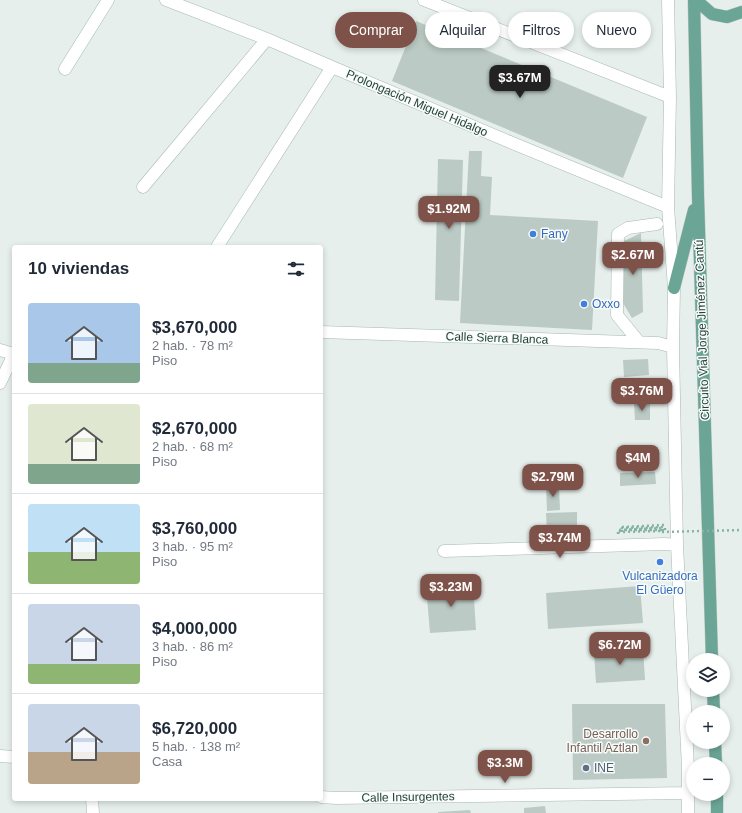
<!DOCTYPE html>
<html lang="es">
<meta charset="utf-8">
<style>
:root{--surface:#fff;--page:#f6f6f7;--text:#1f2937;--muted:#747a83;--line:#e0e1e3;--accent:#7f5249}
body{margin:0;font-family:Helvetica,sans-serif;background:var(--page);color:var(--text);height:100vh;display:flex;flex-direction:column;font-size:15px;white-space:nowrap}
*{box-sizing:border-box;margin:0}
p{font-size:13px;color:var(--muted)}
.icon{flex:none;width:22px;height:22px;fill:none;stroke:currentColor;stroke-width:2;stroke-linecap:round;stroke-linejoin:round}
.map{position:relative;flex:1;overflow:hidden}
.details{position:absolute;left:12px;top:245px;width:311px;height:556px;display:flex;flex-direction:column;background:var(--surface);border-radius:4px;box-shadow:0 2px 6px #0003}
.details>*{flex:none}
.top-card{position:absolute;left:335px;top:12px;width:347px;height:36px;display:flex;gap:8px}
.fabs{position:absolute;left:686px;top:653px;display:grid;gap:8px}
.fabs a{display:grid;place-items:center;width:44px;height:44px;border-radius:50%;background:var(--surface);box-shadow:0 2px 6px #0003;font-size:20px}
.price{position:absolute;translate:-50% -34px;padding:0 9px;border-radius:8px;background:var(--accent);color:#fff;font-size:13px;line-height:26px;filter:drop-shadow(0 1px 2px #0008)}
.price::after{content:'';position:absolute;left:50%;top:24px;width:12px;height:9px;margin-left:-6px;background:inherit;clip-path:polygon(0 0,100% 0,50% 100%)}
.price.on{background:#222;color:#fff}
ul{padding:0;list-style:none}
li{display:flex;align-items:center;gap:12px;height:100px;padding:0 16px}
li+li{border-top:1px solid var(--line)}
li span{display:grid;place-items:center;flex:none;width:112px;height:80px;border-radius:4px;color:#555}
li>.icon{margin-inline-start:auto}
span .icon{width:48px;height:48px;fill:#fffc;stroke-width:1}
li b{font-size:17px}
h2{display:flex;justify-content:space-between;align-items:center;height:48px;padding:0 16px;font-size:17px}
.tag{padding:0 14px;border-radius:18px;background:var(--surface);box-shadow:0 2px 6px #0003;font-size:14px;line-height:36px}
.tag.on{background:var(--accent);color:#fff}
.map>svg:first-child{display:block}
.building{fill:#bbcac4}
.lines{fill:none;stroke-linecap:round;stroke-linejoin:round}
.minor-casing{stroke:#a8b8b2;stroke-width:13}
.major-casing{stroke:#c2cac8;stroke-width:13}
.path{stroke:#86b3a5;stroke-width:2.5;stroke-dasharray:2 3;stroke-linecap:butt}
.minor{stroke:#fff;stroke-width:12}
.major{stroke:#6aa596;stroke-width:12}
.path-bridge{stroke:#86b3a5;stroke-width:2.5;stroke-dasharray:2 3;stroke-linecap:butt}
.shop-dot{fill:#3f7fe0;stroke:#f7fbf9;stroke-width:1.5}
.education-dot{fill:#8d6e63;stroke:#f7fbf9;stroke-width:1.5}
.service-dot{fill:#5c6f8a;stroke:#f7fbf9;stroke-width:1.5}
.labels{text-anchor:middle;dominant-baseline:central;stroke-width:3;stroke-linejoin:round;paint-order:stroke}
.street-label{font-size:12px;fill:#24423a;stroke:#f7fbf9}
.shop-label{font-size:12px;fill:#366cbe;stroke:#f7fbf9;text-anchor:start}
.education-label{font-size:12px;fill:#785e54;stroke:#f7fbf9;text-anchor:end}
.service-label{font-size:12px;fill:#4e5e75;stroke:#f7fbf9;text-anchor:start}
</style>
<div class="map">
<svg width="742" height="813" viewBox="0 0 742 813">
<rect width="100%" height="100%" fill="#e6efeb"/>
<path class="building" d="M416,21l231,96 -24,61 -231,-97z
M469,151h13l-1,25 11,1 -2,38 108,6 -6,109 -132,-7z
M438,159l25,1 -4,141 -24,-1z
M641,233l2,79 -11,6 -9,-15 -1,-61z
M648,359l1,16 -25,2 -1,-17z
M634,404h16v16h-15z
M655,446l1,15 -15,2 -2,-15z
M655,472l1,12 -36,2v-13z
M559,486l1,24 -13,1 -1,-24z
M577,512v19l-30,1 -1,-19z
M473,583l3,47 -46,3 -4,-47z
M640,586l3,37 -95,6 -2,-36z
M643,648l2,32 -49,3 -2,-31z
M572,704h93l2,74 -94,2z
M545,806l1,7h-22v-5z
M470,810l1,3h-33v-1z"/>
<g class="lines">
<defs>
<path id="minor" d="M166,0l101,39 65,28 178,75 158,65
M424,0l246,97
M668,0l2,97 -2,110 6,81 -1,59 4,198 11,223v45
M65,69l43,-69
M143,187l124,-148
M217,247l115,-180
M321,332l337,11 15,4
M639,342l-22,-27 1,-81 10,-6 29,-4
M0,350l14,4
M0,383l14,-29
M444,551l221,-7 12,1
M0,756l14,1
M321,797l15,1 352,-5
M92,799l1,14"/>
<path id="major" d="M694,0l4,196 14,464
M696,0l16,14 15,3 15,-5
M674,288l20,-78
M713,690l1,22
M715,742l1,22
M717,794v19"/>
</defs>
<use href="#minor" class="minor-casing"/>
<use href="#major" class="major-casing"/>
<path class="path" d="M622,532v-5l42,-2"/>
<use href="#minor" class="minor"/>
<use href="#major" class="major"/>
<path class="path-bridge" d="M662,532l80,-2
M618,534v-4l45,-2v3l-43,1v-4l45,-1v3h-43"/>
</g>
<g class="shop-dot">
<circle cx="533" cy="234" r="4"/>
<circle cx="584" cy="304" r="4"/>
<circle cx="660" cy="562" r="4"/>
</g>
<circle class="education-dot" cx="646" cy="741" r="4"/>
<circle class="service-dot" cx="586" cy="768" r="4"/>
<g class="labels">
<g class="street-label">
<text transform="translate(417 103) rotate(23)">Prolongación Miguel Hidalgo</text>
<text transform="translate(702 330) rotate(-92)">Circuito Vial Jorge Jiménez Cantú</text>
<text transform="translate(497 338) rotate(2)">Calle Sierra Blanca</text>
<text transform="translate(408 797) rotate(-1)">Calle Insurgentes</text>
</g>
<g class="shop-label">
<text x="541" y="234">Fany</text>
<text x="592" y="304">Oxxo</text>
<text x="660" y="576" text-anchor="middle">Vulcanizadora<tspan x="660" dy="14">El Güero</tspan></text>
</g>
<g class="education-label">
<text x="638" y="734">Desarrollo<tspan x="638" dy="14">Infantil Aztlan</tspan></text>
</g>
<g class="service-label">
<text x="594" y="768">INE</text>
</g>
</g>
</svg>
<div class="fabs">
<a><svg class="icon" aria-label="layers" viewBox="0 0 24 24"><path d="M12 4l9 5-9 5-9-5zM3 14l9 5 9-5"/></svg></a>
<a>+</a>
<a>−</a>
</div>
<b class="price on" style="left:520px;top:99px">$3.67M</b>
<b class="price" style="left:449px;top:230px">$1.92M</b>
<b class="price" style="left:633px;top:276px">$2.67M</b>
<b class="price" style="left:642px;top:412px">$3.76M</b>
<b class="price" style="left:638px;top:479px">$4M</b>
<b class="price" style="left:553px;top:498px">$2.79M</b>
<b class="price" style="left:560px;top:559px">$3.74M</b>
<b class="price" style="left:451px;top:608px">$3.23M</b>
<b class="price" style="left:620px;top:666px">$6.72M</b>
<b class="price" style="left:505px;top:784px">$3.3M</b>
<div class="top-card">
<a class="tag on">Comprar</a>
<a class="tag">Alquilar</a>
<a class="tag">Filtros</a>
<a class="tag">Nuevo</a>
</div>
<section class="details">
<h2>10 viviendas<svg class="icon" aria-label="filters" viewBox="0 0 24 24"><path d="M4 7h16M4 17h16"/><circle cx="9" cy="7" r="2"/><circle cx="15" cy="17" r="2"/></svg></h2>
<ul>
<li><span style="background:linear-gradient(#a9c7e8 75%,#7fa58c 0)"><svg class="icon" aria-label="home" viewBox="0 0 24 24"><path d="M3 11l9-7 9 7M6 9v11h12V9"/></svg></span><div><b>$3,670,000</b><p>2 hab. · 78 m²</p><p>Piso</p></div></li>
<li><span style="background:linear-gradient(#dfe7d0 75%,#7fa58c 0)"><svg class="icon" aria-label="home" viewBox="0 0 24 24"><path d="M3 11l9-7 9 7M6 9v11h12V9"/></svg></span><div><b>$2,670,000</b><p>2 hab. · 68 m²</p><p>Piso</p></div></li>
<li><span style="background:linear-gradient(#bfe0f5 60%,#8fb573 0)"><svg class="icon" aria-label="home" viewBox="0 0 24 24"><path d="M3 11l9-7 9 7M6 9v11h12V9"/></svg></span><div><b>$3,760,000</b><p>3 hab. · 95 m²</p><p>Piso</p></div></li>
<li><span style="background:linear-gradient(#c9d6e8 75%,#8fb573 0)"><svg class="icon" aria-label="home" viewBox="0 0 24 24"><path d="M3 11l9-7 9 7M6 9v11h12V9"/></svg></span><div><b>$4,000,000</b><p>3 hab. · 86 m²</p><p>Piso</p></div></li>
<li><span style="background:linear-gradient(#c9d6e8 60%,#b9a48a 0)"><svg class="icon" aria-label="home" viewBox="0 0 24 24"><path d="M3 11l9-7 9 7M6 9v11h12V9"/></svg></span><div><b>$6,720,000</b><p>5 hab. · 138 m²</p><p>Casa</p></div></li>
</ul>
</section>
</div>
